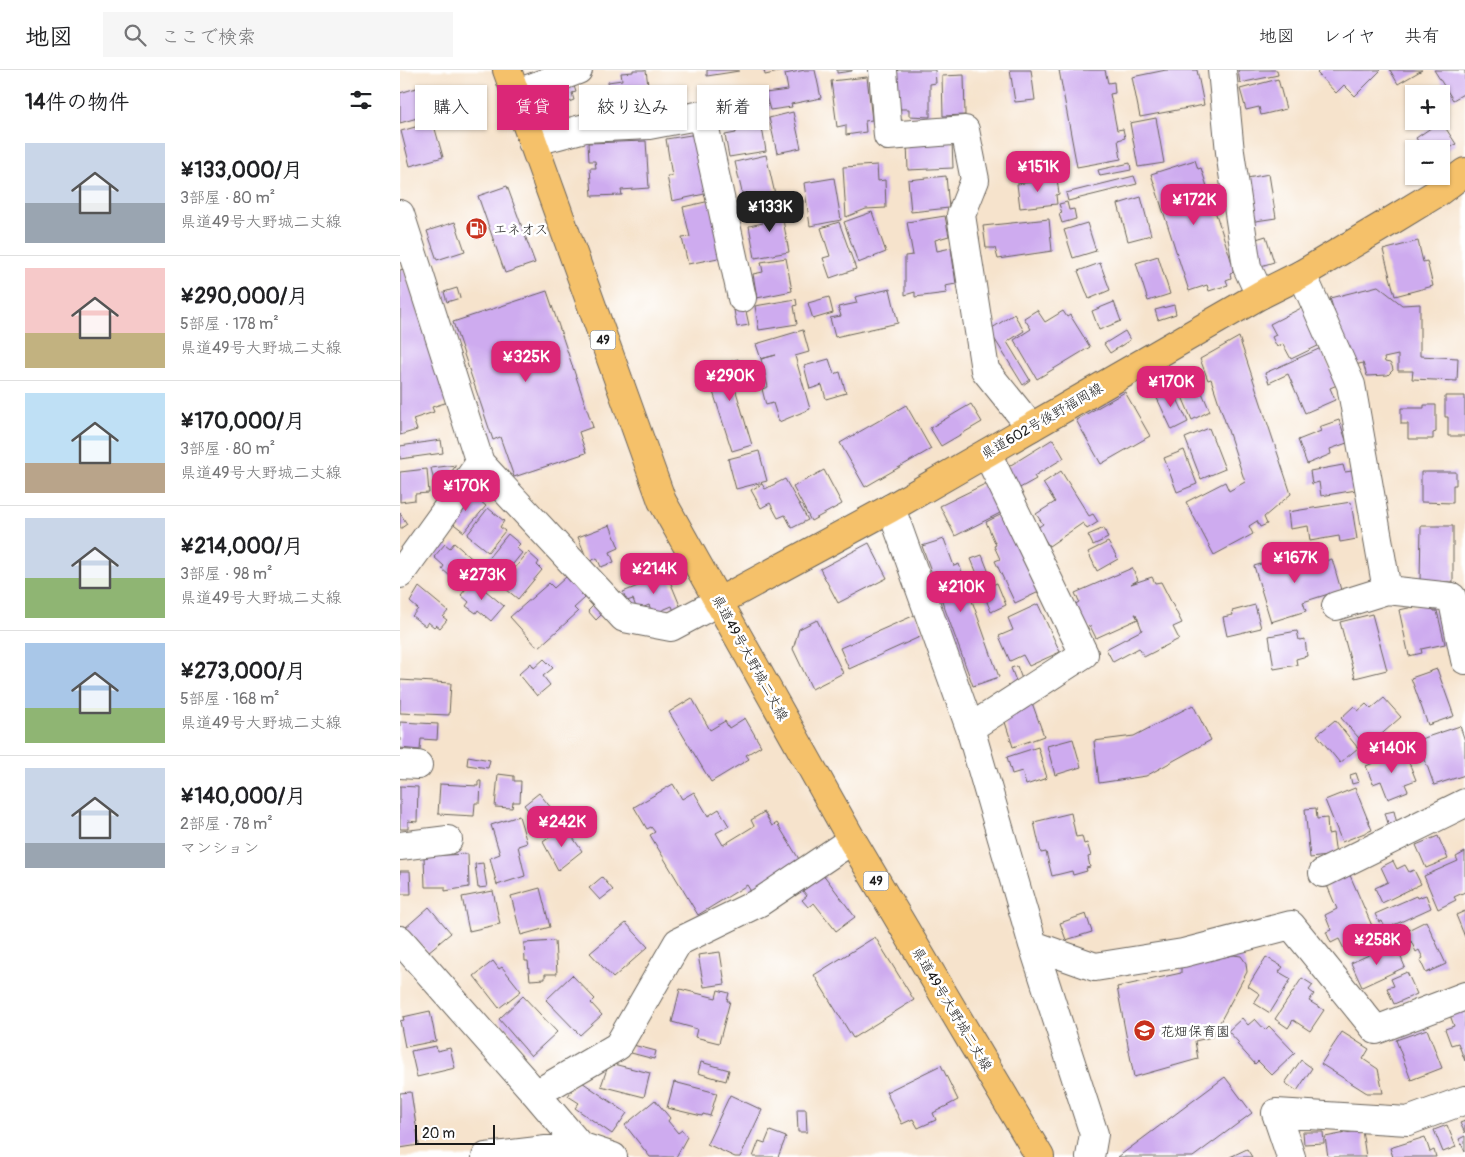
<!DOCTYPE html>
<html lang="ja">
<meta charset="utf-8">
<style>
:root{--surface:#fff;--page:#f6f6f6;--text:#202124;--muted:#757577;--line:#e0e0e0;--accent:#db2777}
body{margin:0;font-family:Pangolin,"Klee One",sans-serif;background:var(--page);color:var(--text);height:100vh;display:flex;flex-direction:column;font-size:19px;white-space:nowrap}
*{box-sizing:border-box;margin:0}
p{font-size:16px;color:var(--muted)}
.icon{flex:none;width:28px;height:28px;fill:none;stroke:currentColor;stroke-width:2;stroke-linecap:round;stroke-linejoin:round}
.map{position:relative;flex:1;overflow:hidden}
.side{display:flex;flex-direction:column;background:var(--surface);width:400px}
.side>*{flex:none}
.banner{position:absolute;left:15px;top:15px;width:475px;height:45px;display:flex;gap:10px}
.fabs{position:absolute;left:1005px;top:15px;display:grid;gap:10px}
.fabs a{display:grid;place-items:center;width:45px;height:45px;border-radius:0px;background:var(--surface);box-shadow:0 1px 4px #0004;font-size:25px}
.scale{position:absolute;left:15px;bottom:12px;width:80px;box-sizing:border-box;padding-left:5px;border:2px solid #1c1c1c;border-top:0;font-size:14px;line-height:18px;white-space:nowrap;color:#1c1c1c;-webkit-text-stroke:4px #fff;paint-order:stroke}
.price{position:absolute;translate:-50% -42px;padding:0 11px;border-radius:10px;background:var(--accent);color:#fff;font-size:16px;line-height:32px;filter:drop-shadow(0 1px 2px #0008)}
.price::after{content:'';position:absolute;left:50%;top:30px;width:15px;height:11px;margin-left:-8px;background:inherit;clip-path:polygon(0 0,100% 0,50% 100%)}
.price.current{background:#222;color:#fff}
ul{padding:0;list-style:none}
li{display:flex;align-items:center;gap:15px;height:125px;padding:0 25px}
li+li{border-top:1px solid var(--line)}
li span{display:grid;place-items:center;flex:none;width:140px;height:100px;border-radius:0px;color:#555}
li>.icon{margin-inline-start:auto}
span .icon{width:60px;height:60px;fill:#fffc;stroke-width:1}
li b{font-size:21px}
h2{display:flex;justify-content:space-between;align-items:center;height:60px;padding:0 25px;font-size:21px}
.tag{padding:0 18px;border-radius:0px;background:var(--surface);box-shadow:0 1px 4px #0004;font-size:18px;line-height:45px}
.tag.current{background:var(--accent);color:#fff}
header{display:flex;align-items:center;gap:30px;box-sizing:border-box;height:70px;padding:0 25px;background:var(--surface);border-bottom:1px solid var(--line)}
header strong{font-size:24px}
nav{display:flex;gap:28px;margin-inline-start:auto;font-size:18px}
.search{width:350px;height:45px;background:var(--page);display:flex;align-items:center;gap:12px;box-sizing:border-box;padding:0 18px;border-radius:0px;color:var(--muted);font-size:19px}
main{display:flex;flex:1;min-height:0}
.map>svg:first-child{display:block}
.building{fill:#ceabef}
.lines{fill:none;stroke-linecap:round;stroke-linejoin:round}
.minor-casing{stroke:#68625a;stroke-width:30}
.major-casing{stroke:#68625a;stroke-width:30}
.minor{stroke:#fff;stroke-width:28}
.major{stroke:#f5c16b;stroke-width:28}
.labels{text-anchor:middle;dominant-baseline:central;stroke-width:5;stroke-linejoin:round;paint-order:stroke}
.shield{fill:#fff;stroke:#606060;stroke-width:1}
.shield-label{font-size:12px;font-weight:bold;fill:#1c1c1c}
.poi-label{font-size:14px;fill:#1c1c1c;stroke:#fff;text-anchor:start}
.street-label{font-size:14px;fill:#1c1c1c;stroke:#fff}
</style>
<header>
<strong>地図</strong>
<div class="search"><svg class="icon" aria-label="search" viewBox="0 0 24 24"><circle cx="10" cy="10" r="6"/><path d="M15 15l6 6"/></svg>ここで検索</div>
<nav><a>地図</a><a>レイヤ</a><a>共有</a></nav>
</header>
<main>
<section class="side">
<h2>14件の物件<svg class="icon" aria-label="filters" viewBox="0 0 24 24"><path d="M4 7h16M4 17h16"/><circle cx="9" cy="7" r="2"/><circle cx="15" cy="17" r="2"/></svg></h2>
<ul>
<li><span style="background:linear-gradient(#c9d6e8 60%,#9aa5b1 0)"><svg class="icon" aria-label="home" viewBox="0 0 24 24"><path d="M3 11l9-7 9 7M6 9v11h12V9"/></svg></span><div><b>¥133,000/月</b><p>3部屋 · 80 m²</p><p>県道49号大野城二丈線</p></div></li>
<li><span style="background:linear-gradient(#f6c9c9 65%,#c2b280 0)"><svg class="icon" aria-label="home" viewBox="0 0 24 24"><path d="M3 11l9-7 9 7M6 9v11h12V9"/></svg></span><div><b>¥290,000/月</b><p>5部屋 · 178 m²</p><p>県道49号大野城二丈線</p></div></li>
<li><span style="background:linear-gradient(#bfe0f5 70%,#b9a48a 0)"><svg class="icon" aria-label="home" viewBox="0 0 24 24"><path d="M3 11l9-7 9 7M6 9v11h12V9"/></svg></span><div><b>¥170,000/月</b><p>3部屋 · 80 m²</p><p>県道49号大野城二丈線</p></div></li>
<li><span style="background:linear-gradient(#c9d6e8 60%,#8fb573 0)"><svg class="icon" aria-label="home" viewBox="0 0 24 24"><path d="M3 11l9-7 9 7M6 9v11h12V9"/></svg></span><div><b>¥214,000/月</b><p>3部屋 · 98 m²</p><p>県道49号大野城二丈線</p></div></li>
<li><span style="background:linear-gradient(#a9c7e8 65%,#8fb573 0)"><svg class="icon" aria-label="home" viewBox="0 0 24 24"><path d="M3 11l9-7 9 7M6 9v11h12V9"/></svg></span><div><b>¥273,000/月</b><p>5部屋 · 168 m²</p><p>県道49号大野城二丈線</p></div></li>
<li><span style="background:linear-gradient(#c9d6e8 75%,#9aa5b1 0)"><svg class="icon" aria-label="home" viewBox="0 0 24 24"><path d="M3 11l9-7 9 7M6 9v11h12V9"/></svg></span><div><b>¥140,000/月</b><p>2部屋 · 78 m²</p><p>マンション</p></div></li>
</ul>
</section>
<div class="map">
<svg width="1065" height="1087" viewBox="0 0 1065 1087">
<rect width="100%" height="100%" fill="#fff"/>
<filter id="ink" filterUnits="userSpaceOnUse"><feTurbulence type="fractalNoise" baseFrequency=".02" numOctaves="2"/><feDisplacementMap in="SourceGraphic" scale="10" xChannelSelector="R" yChannelSelector="G"/><feConvolveMatrix kernelMatrix="1 2 1 2 8 2 1 2 1" color-interpolation-filters="sRGB"/></filter>
<filter id="wash" filterUnits="userSpaceOnUse"><feTurbulence type="fractalNoise" baseFrequency=".0096" numOctaves="4" result="noise"/><feDisplacementMap in="SourceGraphic" scale="20" xChannelSelector="R" yChannelSelector="G"/><feGaussianBlur stdDeviation="1.12" result="paint"/><feColorMatrix in="noise" values="0 0 0 0 0 0 0 0 0 0 0 0 0 0 0 0 0 1.4 0 .05"/><feComposite in="paint" operator="in"/></filter>
<g filter="url(#wash)">
<rect width="100%" height="100%" fill="#f6e3cc"/>
<g id="blocks">
<path class="building" d="M233,0h13l4,31 -39,4 -3,-23 14,-2 -1,-7 12,-1z
M307,0h32v1l-32,5z
M364,0h15v2l-14,3z
M405,0h10l6,28 -30,6 1,3 -22,3 -5,-17 23,-3 -3,-16z
M437,0h15v1l-15,2z
M497,0h38l1,13 -6,1v33l-21,-1v-7h-12z
M610,0h21l4,30 -20,2z
M659,0h46l3,13 6,-1 1,11 -5,1 7,36 6,-1 2,9 -7,2 3,19 -44,8z
M766,0h31l7,35 -64,12 -8,-40z
M838,0h39l1,5 -38,8z
M920,0h61l-26,26 -11,-11 -8,8 -19,-20z
M990,0h32l-24,14z
M1034,0h31v23l-12,7z
M564,5l1,40 -22,1 -1,-40z
M467,7l5,43 -7,1 1,11 -20,3v-10l-9,2 -6,-46z
M878,9l8,30 -25,6 -2,-8 -13,3 -6,-21z
M23,16l8,28 -31,9v-30z
M174,16l2,6 -4,1 2,7 -21,8 -5,-12z
M358,34l8,47 -37,6 -4,-22 11,-2 -4,-25z
M393,42l8,36 -24,5 -8,-35z
M756,48l8,45 -26,4 -8,-44z
M1041,51l15,23 -15,10v-5h-18l-7,-11z
M33,52l10,35 -33,9 -9,-35z
M297,64l12,59 -37,8 -5,-25h5l-6,-37z
M246,71l3,47 -28,2 1,5 -30,1 -2,-28h6l-1,-7h-6l-1,-18z
M552,71l1,27 -45,2 -1,-27z
M650,80l4,26 -35,6 -4,-27z
M366,85l9,39 -31,7 -9,-39z
M795,90l3,9 3,-1 34,104 -5,1 1,5 -5,2 2,5 -19,6 -2,-6 -18,6 -38,-117z
M730,93l1,7 -31,6 -2,-6z
M477,95l1,16 7,-1 1,28 -20,1 -20,8 -3,-50z
M869,104l7,44 -27,4 -7,-43z
M546,106l3,32 -38,4 -3,-32z
M734,106l3,8 -69,17 -2,-8z
M434,108l7,42 -31,6 -6,-43z
M657,109l2,15 -3,1 1,9 -37,4 -3,-24z
M107,116l28,77 -30,10 -27,-77z
M741,127l10,38 -23,6 -10,-37z
M310,131l13,56 -35,7 -6,-26 8,-1 -7,-30z
M667,132l2,8 5,-1 2,10 -14,4 -3,-9 3,-1 -3,-9z
M380,134l9,48 -34,6 -6,-32 14,-3 -3,-16z
M472,142l14,40 -28,11 -14,-41z
M545,146l4,20 -14,4 2,11 14,-3 5,36 -11,2 2,7 -32,4v-5l-10,3v-39l8,-1 -6,-33z
M649,149l3,32 -54,8 -3,-11h-9l-3,-22z
M55,152l10,29 -28,9 -10,-29z
M439,152l17,47 -26,9 -7,-20 7,-2 -9,-28z
M687,153l9,28 -23,7 -9,-28z
M866,166l8,26 -13,4 -8,-26z
M1018,171l5,21 4,-1 6,25 -38,10 -12,-46z
M758,186l12,38 -22,7 -12,-38z
M386,188l6,33 -35,7 -4,-24 10,-2 -2,-10z
M700,193l10,27 -21,9 -11,-28z
M4,199l44,133 -16,5 2,5 -21,7 4,11 -17,5v-165z
M978,216l24,19 18,-1v52l38,2 -1,23 -45,-2 1,-8h-15v-16l-14,3 1,4 5,1 2,3 1,4 -5,5 -21,1 -4,-13 -12,3 -21,-68z
M57,218l3,10 -13,4 -3,-10z
M490,219l8,34 -63,14 -5,-19 11,-2 -3,-9 19,-4 -2,-6z
M147,221l46,136 -14,5 7,21 -72,24 -14,-40 -7,3 -40,-118z
M429,227l4,16 -20,6 -5,-16z
M396,229l1,6 -3,1 3,18 -38,6 -4,-24z
M714,232l7,19 -22,9 -7,-19z
M774,235l2,9 -18,6 -3,-10z
M905,236l19,37 -33,16 -8,-15 -6,3 -5,-10 4,-2 -6,-11z
M345,237l4,18 -12,2 -3,-17z
M637,240l8,12 18,-11 4,6 3,-2 20,32 -53,32 -23,-39 17,-11 -7,-11z
M614,244l10,17 -17,11 23,38 -7,5 -34,-55z
M403,260l6,22 -14,4 15,53 -31,13 -6,-19 -7,2 -4,-16 6,-2 -7,-28 15,-4 -15,4 -5,-15z
M725,261l5,9 -20,13 -6,-9z
M839,267l52,157 -27,23 3,7 -7,3 -3,-6 -8,5 4,8 -39,21 -28,-53 39,-20 4,9 16,-9 -34,-103 -3,1 -8,-21z
M921,278l16,37 -7,3 5,12 -30,13 -17,-39 -19,9 -4,-10z
M338,289l8,26 -11,3 17,57 -20,6 -26,-81z
M429,289l5,15 6,-2 6,21 -20,6 -4,-14 -12,4 -6,-23z
M793,302l17,39 -18,9 -17,-40z
M771,316l17,36 -16,8 -17,-36z
M725,322l25,44 -49,28 -25,-44z
M1045,326h20v40h-17v-19h-3z
M571,334l11,18 -41,24 -11,-18z
M506,335l25,44 -66,38 -25,-44z
M1024,335h12v27l-3,1v6h-25v-15h-7v-16h23z
M939,350l8,23 -17,6 1,5 -24,10 -9,-24 23,-9 -2,-4z
M809,358l16,41 -24,10 -16,-41z
M653,369l11,19 -30,18 2,3 -18,10 -12,-21z
M41,370l2,13 -43,6v-13z
M784,380l13,34 -20,8 -13,-34z
M359,381l8,30 -31,8 -8,-30z
M56,395l-9,14 -13,2 -3,-13z
M943,395l2,7 14,-2 3,19 -41,7 -2,-14 -7,2 -2,-13z
M27,399l2,24 -14,1v6l-15,2v-30z
M424,400l18,34 -31,17 -18,-34z
M661,401l28,45 4,-2 5,8 -11,7 -4,-6 -34,23 -12,-18 6,-4 -7,-10 19,-12 -12,-19z
M1021,402h35v13h-3v18l-32,-1z
M385,409l23,41 -16,8 -7,-13 -7,3 -8,-15 -9,5 -10,-18 11,-6 3,5z
M587,413l15,29 -47,24 -15,-30z
M68,421l18,15 -22,26 -18,-14z
M951,432l6,37 -17,3 -1,-6 -29,5 -2,-15 -18,3 -2,-17z
M88,438l16,13 -4,6 5,4 -17,21 -21,-17z
M0,443l7,11 -7,5z
M602,444l37,78 -24,11 -20,-42 5,-2 -6,-13 2,-1 -10,-23z
M210,455l9,23 -9,4 4,10 -13,5 -4,-9 -9,4 -10,-25z
M1021,456h32v56l-33,-1z
M704,458l4,10 -15,7 -5,-10z
M108,464l12,10 -4,4 6,5 -22,27 -10,-8 3,-4 -8,-6z
M544,469l10,27 5,-2 40,113 -26,9 -51,-140z
M708,472l10,17 -21,12 -9,-19z
M54,473l23,20 -18,21 -17,-15 2,-3 -10,-9 11,-13 5,4z
M469,473l18,35 -49,25 -18,-34z
M128,482l11,10 -2,3 5,5 -24,29 -17,-14z
M922,484l3,7 7,-2 9,31 -38,12 3,9 -35,11 -17,-56 33,-10 3,8z
M582,485l9,23 -11,3 -9,-22z
M732,498l6,12 -7,4 21,-7 3,6 6,-1 21,41 -9,4 6,12 -35,18 -5,-9 -26,14 -7,-13 36,-19 -6,-16h-1l3,5 -42,19 -6,-12 -8,4 -10,-24 7,-4 -4,-9z
M267,504l14,34 -7,3 -2,-5 -19,8 -4,-9 -12,5 -4,-11 -6,2 -4,-9z
M166,507l19,21 -11,10 4,4 -40,36 -28,-31 39,-34 5,5z
M73,510l31,26 -13,15 -13,-11 -2,3 -10,-7 3,-4 -8,-7z
M597,513l9,22 -15,7 -9,-23z
M19,517l29,24 -5,6 4,3 -7,8 -4,-3 -2,2 -6,-5 -3,4 -13,-10 6,-7 -8,-7z
M1032,533l2,8h3l8,33 -24,5 1,4 -13,3 -10,-46z
M638,534l22,48 -31,14 -6,-11 -13,6 -11,-25 14,-6 -5,-12z
M194,535l8,9 -6,6 -8,-9z
M855,535l6,23 -34,8 -4,-19 10,-2 -1,-4z
M972,544l15,56 -32,8 -15,-56z
M515,545l9,20 -75,34 -9,-21z
M417,550l26,53 -31,16 -19,-40 6,-20z
M897,561l2,9 6,-1 2,17 -11,3 1,6 -23,4 -5,-33z
M144,589l9,9 -10,8 7,9 -13,11 -18,-22 12,-11 3,5z
M617,596l5,13 -6,2 -5,-13z
M1037,599l17,47 -26,9 -17,-47z
M0,610l51,3 -2,32 -49,-2z
M292,628l18,32 15,-9 4,7 16,-10 16,28 -15,9 3,4 -38,23 -42,-70z
M984,628l17,19 -34,30 -26,-29 13,-12 4,5 8,-7 5,5z
M631,630l13,36 -31,11 -9,-28z
M793,635l18,35 -65,36 -47,7 -5,-42 40,-5z
M935,650l23,28 -18,15 -23,-28z
M0,652l38,2 -1,16 -16,-1 -1,11 -20,-2z
M1060,656l5,15v34l-31,10 -16,-45z
M673,669l8,28 -26,8 -8,-29z
M638,677l9,31 -21,7 -4,-14 -10,3 -5,-17z
M1004,680l12,30 -11,4 3,7 -20,8 -7,-18 -8,3 -7,-18z
M68,686l22,4 -2,8 -21,-3z
M956,703l3,9 -7,2 -2,-9z
M98,704l16,2v5h7l-1,21h-7l-1,6 -17,-1z
M78,711h3l-1,22h-5l-1,13 -36,-2 2,-30 38,2z
M273,714l9,15 12,-7 14,24 11,-7 10,17 -13,7 7,12 31,-19 -3,-6 13,-8 8,14 5,-3 25,41 -49,31 -6,-10 -49,30 -48,-80 5,-3 -4,-5 -4,2 -13,-22z
M0,716l18,1 -1,35 -9,-1v8h-8z
M955,718l17,42 -30,12 -17,-42z
M139,723l21,26 -16,12 -20,-26z
M916,738l1,11 10,-1 1,16 5,-1 3,22 -26,3 -5,-49z
M994,741l4,17 -8,2 -5,-17z
M671,743l5,24 6,-1 2,8 3,-1 4,13 -3,1 2,10 -4,1 1,3 -14,4 -1,-4 -20,5 -6,-24 -5,1 -7,-31z
M119,746l8,27 -9,3 7,30 -28,9 -7,-27 10,-4 -9,-29z
M165,756l17,25 -24,19 -15,-28z
M1038,766l10,23 -22,9 -10,-23z
M1065,782v40l-11,5 2,3 -18,9 -14,-33 34,-15 -2,-4z
M68,784l1,33 -24,4v-4h-20l-1,-31z
M993,791l4,8 8,-4 4,7 5,-2 7,14 -39,19 -7,-15 13,-6 -7,-15z
M83,793l4,24 -9,1 -3,-24z
M420,800l35,47 -19,14 -22,-28 -6,4 -6,-7 5,-4 -8,-10z
M0,801h10l1,23h-11z
M949,803l27,62 -32,14 -5,-10 -8,4 -5,-11 5,-2 -6,-15 12,-6 -11,-26z
M202,807l11,13 -13,10 -11,-12z
M140,818l10,39 -29,8 -10,-39z
M93,821l7,33 -31,7 -7,-34z
M1026,825l5,13 -46,21 -3,-8 -3,1 -4,-8 41,-18 1,2z
M29,837l22,26 -23,19 -23,-24z
M1065,841v26l-9,-22z
M686,844l6,18 -26,8 -6,-17z
M1026,851l20,43 -20,9 -6,-13 3,-2 -4,-8 -3,2 -5,-11 -2,1 -5,-10z
M226,853l22,24 -35,31 -23,-25z
M475,867l39,63 -61,38 -39,-63z
M155,871l2,33h-12v5l-15,1 -2,-19h-3l-1,-18z
M989,876l5,9 5,-2 6,14 -43,20 -11,-24z
M320,882l5,32 -21,3 -6,-32z
M834,885l7,1 5,7 1,9 -35,65 -17,4 3,18 -64,18 -17,-90 64,-14v-7z
M866,887l17,10 -4,5 12,7 -21,34 -16,-10 6,-9 -12,-8z
M93,891l6,8 3,-2 19,24 -22,17 -25,-32z
M1007,902l10,22 -23,10 -7,-16 7,-2 -3,-7z
M172,905l23,24 -4,4 11,12 -22,20 -34,-35z
M902,908l11,7 -4,5 5,4 -5,7 15,9 -14,21 -17,-11 -5,8 -13,-9z
M280,919l36,9 2,-8 11,3 -2,8h3l-11,42 -24,-6 2,-8 -25,-7z
M123,926l34,36 -26,24 -32,-37z
M1065,940v51l-7,-18 -7,2 -6,-16 9,-3 -4,-11z
M30,941l6,30 -31,6 -5,-26 4,-1 -1,-3z
M842,948l6,7 7,-6 10,11 4,-4 26,27 -23,22 -14,-14 -3,3 -18,-20 2,-1 -11,-12z
M1027,959l15,39 -31,12 -15,-40z
M942,962l27,17 -6,10 15,10 5,24h-16l-46,-29z
M233,975l23,6 -2,8 -23,-6z
M36,976l1,5 13,-3 5,20 -38,9 -6,-26z
M901,990l11,8 -15,23 -12,-8z
M301,992l28,8 -3,11 -28,-8z
M209,993l41,10 -6,24 -43,-11z
M541,995l17,35 -25,13 3,7 -18,8 -5,-9 -11,5 -16,-32z
M825,1007l27,36 -59,44h-75z
M179,1010l48,33 -15,21 -37,-26 4,-5 -11,-7z
M274,1012l43,11 -7,23 -7,-2 -1,2 -35,-8z
M11,1022l8,53 -19,3v-55z
M330,1025l32,15 -22,47h-5l-28,-13z
M255,1030l15,18 -2,3 10,12 4,-3 5,7 -11,20h-26l-25,-32z
M397,1039h9l1,23h-9z
M1065,1051v12l-5,-10z
M1047,1055l9,22 -13,5 -9,-22z
M962,1060l4,27h-38l-3,-20z
M370,1061l16,6 -8,20h-25l6,-16 6,2z
M903,1062h20l1,11 -20,1z
M1065,1066v16l-6,-13z
M1025,1067l5,15 4,-2 2,7h-43l-3,-9z
M847,1079l5,8h-22z"/>
</g>
</g>
<g filter="url(#ink)">
<use href="#blocks" fill-opacity="0" stroke="#68625a" stroke-width="1"/>
<g class="lines">
<defs>
<path id="minor" d="M483,0l5,66 77,-6 10,50 -14,35 24,155 46,57
M822,0l8,82 17,115 13,28
M115,24l63,-24
M132,72l53,-14 64,-3 53,-10 40,183
M0,144l80,249 -80,111
M902,204l49,111 36,205
M80,393l144,155 47,9 47,-25
M491,438l79,220 63,217 62,22 88,-14 108,-28 85,105 89,-34
M936,536l51,-16 65,7 13,63
M570,658l114,-74 -97,-201
M0,694l18,1
M0,776l48,-6
M923,803l142,-70
M0,870l136,154
M633,875l61,189 -4,23
M180,1076l33,11
M86,1087l94,-11 -44,-52 82,-48 60,-104 82,-40 92,-62
M891,1087l-15,-44 132,8 57,-21"/>
<path id="major" d="M107,0l155,431 190,339 188,317
M318,532l173,-94 369,-213 42,-21 89,-53 46,-28 28,-21"/>
</defs>
<use href="#minor" class="minor-casing"/>
<use href="#major" class="major-casing"/>
<use href="#minor" class="minor"/>
<use href="#major" class="major"/>
</g>
</g>
<defs>
<symbol id="fuel-disc" viewBox="-11 -11 22 22"><circle r="9.5" fill="#c8321e" stroke="#fff"/><path d="M-5.5-6h7V0h2V4h1.3V-2.5L3-4.5l.8-.8L6-3V5H2.5V1h-1V6h-7ZM-4.2-4.7v3.2H.2V-4.7Z" fill="#fff"/></symbol>
<symbol id="school-disc" viewBox="-11 -11 22 22"><circle r="9.5" fill="#c8321e" stroke="#fff"/><path d="M0-5L7-2L0 1L-7-2ZM-4 1L0 2.5L4 1V4Q0 6-4 4Z" fill="#fff"/></symbol>
</defs>
<g fill-rule="evenodd">
<use href="#fuel-disc" x="64" y="146" width="25" height="25"/>
<use href="#school-disc" x="732" y="948" width="25" height="25"/>
</g>
<g class="labels">
<g class="shield">
<rect x="190.5" y="260.5" width="25" height="19" rx="4"/>
<rect x="463.5" y="801.5" width="25" height="19" rx="4"/>
</g>
<g class="shield-label">
<text x="203" y="270">49</text>
<text x="476" y="811">49</text>
</g>
<g class="poi-label">
<text x="93" y="159">エネオス</text>
<text x="760" y="961">花畑保育園</text>
</g>
<g class="street-label">
<text transform="translate(642 351) rotate(-30)">県道602号後野福岡線</text>
<text transform="translate(350 588) rotate(61)">県道49号大野城二丈線</text>
<text transform="translate(552 939) rotate(59)">県道49号大野城二丈線</text>
</g>
</g>
</svg>
<div class="fabs">
<a>+</a>
<a>−</a>
</div>
<div class="scale">20 m</div>
<b class="price" style="left:638px;top:123px">¥151K</b>
<b class="price" style="left:794px;top:156px">¥172K</b>
<b class="price current" style="left:370px;top:163px">¥133K</b>
<b class="price" style="left:126px;top:313px">¥325K</b>
<b class="price" style="left:330px;top:332px">¥290K</b>
<b class="price" style="left:771px;top:338px">¥170K</b>
<b class="price" style="left:66px;top:442px">¥170K</b>
<b class="price" style="left:895px;top:514px">¥167K</b>
<b class="price" style="left:254px;top:525px">¥214K</b>
<b class="price" style="left:82px;top:531px">¥273K</b>
<b class="price" style="left:561px;top:543px">¥210K</b>
<b class="price" style="left:992px;top:704px">¥140K</b>
<b class="price" style="left:162px;top:778px">¥242K</b>
<b class="price" style="left:977px;top:896px">¥258K</b>
<div class="banner">
<a class="tag">購入</a>
<a class="tag current">賃貸</a>
<a class="tag">絞り込み</a>
<a class="tag">新着</a>
</div>
</div>
</main>
